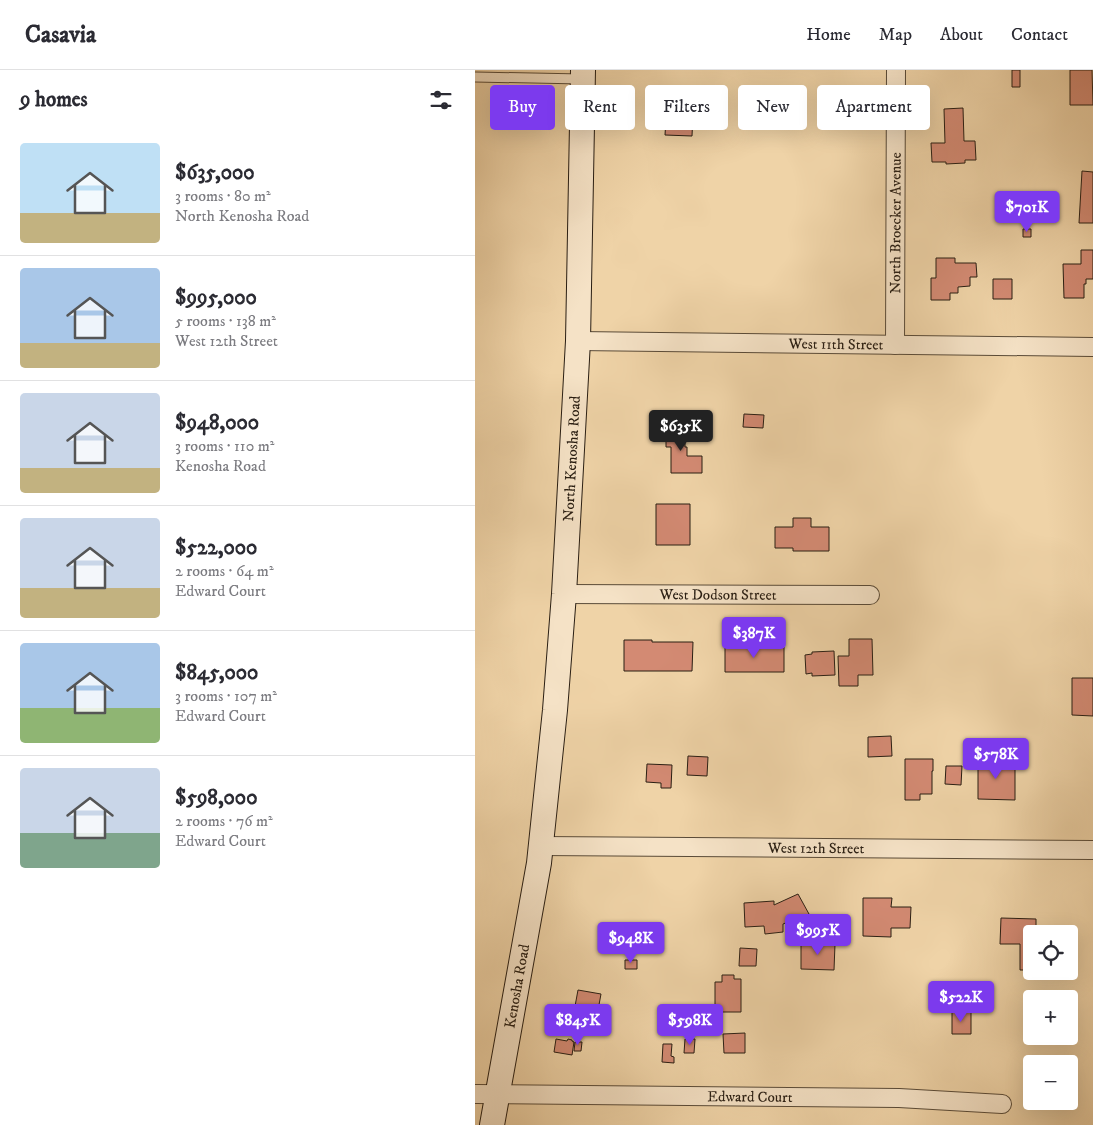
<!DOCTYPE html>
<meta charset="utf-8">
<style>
:root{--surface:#fff;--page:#f2f2f3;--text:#2b2b33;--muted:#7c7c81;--line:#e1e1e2;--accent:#7c3aed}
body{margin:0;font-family:"IM FELL DW Pica",serif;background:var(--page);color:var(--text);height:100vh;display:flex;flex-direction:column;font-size:19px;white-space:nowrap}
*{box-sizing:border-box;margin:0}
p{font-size:16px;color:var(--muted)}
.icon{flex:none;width:28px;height:28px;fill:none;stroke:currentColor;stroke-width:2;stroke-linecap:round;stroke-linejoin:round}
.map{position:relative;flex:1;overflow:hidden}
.sheet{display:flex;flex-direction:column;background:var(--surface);width:475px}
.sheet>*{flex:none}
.hud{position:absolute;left:15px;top:15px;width:475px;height:45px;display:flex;gap:10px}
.buttons{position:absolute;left:548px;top:855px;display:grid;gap:10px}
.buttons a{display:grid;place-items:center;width:55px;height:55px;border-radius:5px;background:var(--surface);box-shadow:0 5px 20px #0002;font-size:25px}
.price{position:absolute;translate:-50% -42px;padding:0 11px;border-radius:5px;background:var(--accent);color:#fff;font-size:16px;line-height:32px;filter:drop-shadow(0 1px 2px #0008)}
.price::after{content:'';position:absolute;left:50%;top:30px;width:15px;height:11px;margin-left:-8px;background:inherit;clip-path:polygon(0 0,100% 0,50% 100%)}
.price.on{background:#222;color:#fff}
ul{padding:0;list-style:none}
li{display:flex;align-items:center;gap:15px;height:125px;padding:0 20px}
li+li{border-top:1px solid var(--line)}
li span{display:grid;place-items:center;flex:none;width:140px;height:100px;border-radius:5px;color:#555}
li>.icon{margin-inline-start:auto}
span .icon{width:60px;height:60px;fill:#fffc;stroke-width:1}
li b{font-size:21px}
h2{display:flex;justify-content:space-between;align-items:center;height:60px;padding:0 20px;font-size:21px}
.chip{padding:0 18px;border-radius:5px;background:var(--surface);box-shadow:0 5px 20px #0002;font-size:18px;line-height:45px}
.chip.on{background:var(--accent);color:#fff}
header{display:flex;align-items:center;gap:30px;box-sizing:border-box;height:70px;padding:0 25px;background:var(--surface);border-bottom:1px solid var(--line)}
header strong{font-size:24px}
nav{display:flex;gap:28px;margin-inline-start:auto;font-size:18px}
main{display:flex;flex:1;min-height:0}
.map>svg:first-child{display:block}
.building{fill:#d38a73;stroke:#291e13}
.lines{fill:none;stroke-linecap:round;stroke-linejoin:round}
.lane-casing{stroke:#5a4b38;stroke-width:11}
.street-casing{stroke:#5a4b38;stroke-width:20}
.secondary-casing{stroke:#291e13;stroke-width:26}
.lane{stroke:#f5e2c6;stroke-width:9}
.street{stroke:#f5e2c6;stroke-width:18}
.secondary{stroke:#f5e2c6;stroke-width:24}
.labels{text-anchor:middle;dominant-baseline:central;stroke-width:5;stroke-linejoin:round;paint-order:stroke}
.street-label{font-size:15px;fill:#291e13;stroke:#f5e2c6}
</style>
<header>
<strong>Casavia</strong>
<nav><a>Home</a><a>Map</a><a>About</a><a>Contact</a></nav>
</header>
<main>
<section class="sheet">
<h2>9 homes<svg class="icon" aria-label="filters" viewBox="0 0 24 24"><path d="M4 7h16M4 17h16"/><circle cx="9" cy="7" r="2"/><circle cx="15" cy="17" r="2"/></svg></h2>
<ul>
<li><span style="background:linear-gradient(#bfe0f5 70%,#c2b280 0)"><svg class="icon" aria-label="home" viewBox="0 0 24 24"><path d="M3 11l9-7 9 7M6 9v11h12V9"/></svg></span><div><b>$635,000</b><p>3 rooms · 80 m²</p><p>North Kenosha Road</p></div></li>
<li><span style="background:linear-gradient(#a9c7e8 75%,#c2b280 0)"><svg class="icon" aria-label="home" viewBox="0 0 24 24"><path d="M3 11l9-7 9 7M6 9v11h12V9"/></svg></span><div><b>$995,000</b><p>5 rooms · 138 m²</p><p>West 12th Street</p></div></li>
<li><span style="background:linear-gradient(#c9d6e8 75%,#c2b280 0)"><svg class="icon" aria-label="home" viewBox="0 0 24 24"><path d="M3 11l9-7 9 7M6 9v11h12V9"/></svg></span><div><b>$948,000</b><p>3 rooms · 110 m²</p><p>Kenosha Road</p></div></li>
<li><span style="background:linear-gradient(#c9d6e8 70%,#c2b280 0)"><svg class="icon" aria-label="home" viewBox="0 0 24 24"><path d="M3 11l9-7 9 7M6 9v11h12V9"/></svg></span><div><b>$522,000</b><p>2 rooms · 64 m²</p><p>Edward Court</p></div></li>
<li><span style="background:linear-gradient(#a9c7e8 65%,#8fb573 0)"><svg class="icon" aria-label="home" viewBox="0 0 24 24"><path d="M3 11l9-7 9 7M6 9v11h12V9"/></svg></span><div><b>$845,000</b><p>3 rooms · 107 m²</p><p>Edward Court</p></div></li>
<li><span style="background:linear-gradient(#c9d6e8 65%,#7fa58c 0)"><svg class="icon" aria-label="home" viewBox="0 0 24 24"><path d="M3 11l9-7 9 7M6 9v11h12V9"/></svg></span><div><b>$598,000</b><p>2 rooms · 76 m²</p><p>Edward Court</p></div></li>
</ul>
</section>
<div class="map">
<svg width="618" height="1055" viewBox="0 0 618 1055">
<rect width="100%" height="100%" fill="#efd3a7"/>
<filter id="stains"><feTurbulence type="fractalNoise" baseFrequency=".004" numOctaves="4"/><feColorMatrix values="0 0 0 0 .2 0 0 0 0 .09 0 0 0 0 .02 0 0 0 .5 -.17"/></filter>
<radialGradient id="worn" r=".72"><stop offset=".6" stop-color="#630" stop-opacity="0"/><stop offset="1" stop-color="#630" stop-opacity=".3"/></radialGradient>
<path class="building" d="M537,0h8v17h-8z
M595,0h22l1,35h-23z
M279,32h10v4l35,1 -1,21 -48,-2 1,-21h3z
M192,33l26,2v2h6v7h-6l-1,22 -27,-1z
M488,38l1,33h11l1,19h-11v3l-19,1v-2h-14l-1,-19h14l-1,-34z
M607,101l11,1v51h-14z
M548,159h8v8h-8z
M606,180h12v29h-7v5h-2v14h-20l-1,-34h18z
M461,188h19v5h21l1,14h-7v9l-12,1v6h-8v7h-19v-22h5z
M518,209h19v20h-19z
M269,344l20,1 -1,13 -20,-1z
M191,355h19v22h2v9h15v17h-31v-26h-5z
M181,434h34v41h-34z
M318,448h18v9h18v24h-36v-3h-18v-21h18z
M374,569h23l1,36h-15v11h-19l-1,-30h11z
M149,570h28v2h41l-1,29h-68z
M268,574h22v3h19v25h-59v-25h18z
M359,581l1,24 -23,1v-3l-6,1 -1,-19 7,-1v-2z
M597,608h21v38l-21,-1z
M416,666l1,20 -24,1v-20z
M213,686l20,1 -1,19 -20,-1z
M507,686h18v12h15v32l-37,-1v-31h4z
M430,689h28v12h-1v23h-12v6h-15z
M172,694l25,1 -1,23h-10v-5l-15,-1z
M471,696h16l-1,19 -16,-1z
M323,824l11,20 -26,10v8l-18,2 -1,-8 -19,1 -1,-24 30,-2v4z
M388,828h29l-1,9h20l-1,21h-19v9l-28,-1z
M526,848l35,1v15h-5v36h-11v-26h-20z
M326,873l34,1 -1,26 -33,-1z
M265,878l17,1 -1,17h-17z
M150,890h12v9h-12z
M247,905h12v4h7v33h-26v-30h7z
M103,920l23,4 -5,27 -23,-4z
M477,942h19v22h-19z
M270,963v20h-21l-1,-19z
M81,969l11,2 1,-2 4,1v1l2,1 -2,13 -18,-3z
M210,969h10l-1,14h-10z
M100,972h7l-1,9h-7z
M188,974h9l-1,12 3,1v6l-12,-1z"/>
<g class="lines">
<defs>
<path id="lane" d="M0,7l107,2"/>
<g id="street">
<path id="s1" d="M103,271l515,6"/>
<path id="s2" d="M420,275l1,-275"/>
<path id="s3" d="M89,524l306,1"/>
<path id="s4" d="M65,776l553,4"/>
<path id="s5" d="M0,1024l424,4 103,6"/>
</g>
<g id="secondary">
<path id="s6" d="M17,1055l47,-262 16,-153 9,-116 14,-253 5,-271"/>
</g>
</defs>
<use href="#lane" class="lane-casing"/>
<use href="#street" class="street-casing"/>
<use href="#secondary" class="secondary-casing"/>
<use href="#lane" class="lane"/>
<use href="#street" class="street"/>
<use href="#secondary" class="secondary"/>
</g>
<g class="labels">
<g class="street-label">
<text stroke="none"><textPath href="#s2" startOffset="122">North Broecker Avenue</textPath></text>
<text stroke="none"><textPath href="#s1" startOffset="258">West 11th Street</textPath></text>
<text stroke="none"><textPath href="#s6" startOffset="672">North Kenosha Road</textPath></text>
<text stroke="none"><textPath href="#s3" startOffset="154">West Dodson Street</textPath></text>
<text stroke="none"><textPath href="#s4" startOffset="276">West 12th Street</textPath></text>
<text stroke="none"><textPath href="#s6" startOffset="141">Kenosha Road</textPath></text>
<text stroke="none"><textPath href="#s5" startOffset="275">Edward Court</textPath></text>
</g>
</g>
<rect width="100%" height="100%" filter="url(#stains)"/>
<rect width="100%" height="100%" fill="url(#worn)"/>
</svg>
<div class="buttons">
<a><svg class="icon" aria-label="locate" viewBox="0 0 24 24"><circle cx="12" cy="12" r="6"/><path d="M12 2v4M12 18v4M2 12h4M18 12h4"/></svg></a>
<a>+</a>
<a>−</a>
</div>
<b class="price" style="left:552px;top:163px">$701K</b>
<b class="price on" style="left:206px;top:382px">$635K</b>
<b class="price" style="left:279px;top:589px">$387K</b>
<b class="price" style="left:521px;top:710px">$578K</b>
<b class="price" style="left:343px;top:886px">$995K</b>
<b class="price" style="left:156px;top:894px">$948K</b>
<b class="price" style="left:486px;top:953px">$522K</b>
<b class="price" style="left:103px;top:976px">$845K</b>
<b class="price" style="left:215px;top:976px">$598K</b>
<div class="hud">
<a class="chip on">Buy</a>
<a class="chip">Rent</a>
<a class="chip">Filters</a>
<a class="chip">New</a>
<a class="chip">Apartment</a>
</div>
</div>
</main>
